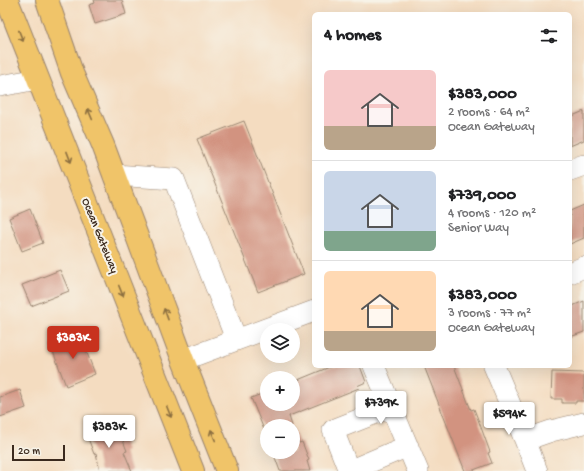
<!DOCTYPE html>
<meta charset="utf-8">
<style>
:root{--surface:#fff;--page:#f6f6f6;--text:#202124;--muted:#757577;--line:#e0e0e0;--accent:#c8321e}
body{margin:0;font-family:"Gochi Hand",sans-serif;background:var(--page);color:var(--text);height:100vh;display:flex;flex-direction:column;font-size:15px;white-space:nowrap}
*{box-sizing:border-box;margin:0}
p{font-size:13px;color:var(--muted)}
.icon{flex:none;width:22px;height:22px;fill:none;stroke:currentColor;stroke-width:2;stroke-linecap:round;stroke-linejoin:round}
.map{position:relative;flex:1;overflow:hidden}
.panel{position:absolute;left:312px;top:12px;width:260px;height:356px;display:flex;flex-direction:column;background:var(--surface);border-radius:6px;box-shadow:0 4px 16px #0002}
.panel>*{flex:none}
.tools{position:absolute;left:260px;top:323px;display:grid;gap:8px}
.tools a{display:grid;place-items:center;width:40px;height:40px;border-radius:50%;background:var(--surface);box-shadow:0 4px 16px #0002;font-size:20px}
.scale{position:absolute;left:12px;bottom:10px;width:53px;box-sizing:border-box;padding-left:4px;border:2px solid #3b2a1e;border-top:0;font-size:11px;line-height:14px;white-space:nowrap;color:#3b2a1e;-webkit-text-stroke:3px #f7f3e8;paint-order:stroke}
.price{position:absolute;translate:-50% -34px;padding:0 9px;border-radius:4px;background:#fff;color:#222;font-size:13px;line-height:26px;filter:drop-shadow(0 1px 2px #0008)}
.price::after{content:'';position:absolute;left:50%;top:24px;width:12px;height:9px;margin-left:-6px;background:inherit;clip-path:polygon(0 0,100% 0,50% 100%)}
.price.on{background:var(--accent);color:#fff}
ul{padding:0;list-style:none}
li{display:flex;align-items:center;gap:12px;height:100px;padding:0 12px}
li+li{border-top:1px solid var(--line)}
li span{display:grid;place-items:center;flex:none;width:112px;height:80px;border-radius:6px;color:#555}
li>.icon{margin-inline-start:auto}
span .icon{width:48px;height:48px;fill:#fffc;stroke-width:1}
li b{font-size:17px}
h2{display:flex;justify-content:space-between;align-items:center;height:48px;padding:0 12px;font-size:17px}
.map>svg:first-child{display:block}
.building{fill:#d29380}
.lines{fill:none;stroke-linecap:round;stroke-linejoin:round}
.minor-casing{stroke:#98836f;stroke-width:22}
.major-casing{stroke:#98836f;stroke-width:24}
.minor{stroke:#fff;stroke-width:21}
.major{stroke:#f0c469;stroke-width:22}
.oneway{stroke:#8c6f40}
.labels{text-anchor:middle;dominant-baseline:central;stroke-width:4;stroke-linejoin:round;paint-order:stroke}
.street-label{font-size:12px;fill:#3b2a1e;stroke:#f7f3e8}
</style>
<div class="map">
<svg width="584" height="471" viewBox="0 0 584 471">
<rect width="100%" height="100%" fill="#f7f3e8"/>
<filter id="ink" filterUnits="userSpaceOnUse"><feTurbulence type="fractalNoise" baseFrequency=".025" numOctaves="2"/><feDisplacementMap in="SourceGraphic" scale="8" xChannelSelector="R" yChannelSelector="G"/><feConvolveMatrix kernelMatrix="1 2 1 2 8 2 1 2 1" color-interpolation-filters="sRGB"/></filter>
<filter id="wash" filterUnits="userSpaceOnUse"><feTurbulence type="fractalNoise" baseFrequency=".012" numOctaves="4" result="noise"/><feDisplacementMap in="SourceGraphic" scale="16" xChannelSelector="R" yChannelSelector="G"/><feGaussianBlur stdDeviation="0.9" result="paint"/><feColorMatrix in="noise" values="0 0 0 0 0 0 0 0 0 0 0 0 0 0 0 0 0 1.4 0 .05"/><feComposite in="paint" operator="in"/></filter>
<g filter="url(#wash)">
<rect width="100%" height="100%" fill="#f4dcc0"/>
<g id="blocks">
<path class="building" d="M94,0h28l4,14 -31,10 -6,-19 6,-2z
M584,111v29l-14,6v-29z
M244,121l60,153 -46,18 -61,-153z
M584,205v33l-14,6v-33z
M30,209l13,34 -21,8 -13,-33z
M60,270l9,21 -38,15 -9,-21z
M584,301v31l-14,5v-30z
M79,335l2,5h1l13,34 -29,12 -15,-40z
M332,366h28l6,16 -9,4 2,2 -70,28 3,10h-25v11l-16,-39 16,-6v12h26v-22z
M424,366h30l17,44 3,-1 5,13 11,30 -2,1 4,10 -21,8h-6z
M552,372l32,1v28h-8v2h-14v-4h-11z
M20,390l6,18 -26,9v-20z
M116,422l11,29 -3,1 8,19h-32l-4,-18 -2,1 -8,-21z
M293,428l6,15 3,-1 7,18 -2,1 3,10h-30l-7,-19h20z"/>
</g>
</g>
<g filter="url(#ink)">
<use href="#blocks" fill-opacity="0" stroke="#98836f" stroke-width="1"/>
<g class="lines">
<defs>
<path id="minor" d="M0,86l38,-7
M570,170l14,-5
M114,175l60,4 62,160
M570,273l14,-6
M183,360l131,-49
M374,366l44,105
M494,366l31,74
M391,407l-58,23 16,41 59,-25
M537,471l-12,-31 26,-9 33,-8"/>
<path id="major" d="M7,0l186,471
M47,0l25,73 31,72 80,215 44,111"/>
</defs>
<use href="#minor" class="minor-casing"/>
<use href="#major" class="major-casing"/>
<use href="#minor" class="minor"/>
<use href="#major" class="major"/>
</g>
<defs><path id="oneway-shaft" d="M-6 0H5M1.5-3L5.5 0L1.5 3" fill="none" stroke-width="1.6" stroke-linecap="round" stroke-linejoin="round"/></defs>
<g class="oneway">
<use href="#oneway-shaft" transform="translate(21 36) rotate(68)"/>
<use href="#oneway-shaft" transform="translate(90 114) rotate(-113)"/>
<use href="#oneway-shaft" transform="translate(69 157) rotate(69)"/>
<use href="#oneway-shaft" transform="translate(121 291) rotate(68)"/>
<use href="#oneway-shaft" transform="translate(166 314) rotate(-110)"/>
<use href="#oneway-shaft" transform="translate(169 412) rotate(68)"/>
<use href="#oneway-shaft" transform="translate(213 435) rotate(-112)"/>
</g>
</g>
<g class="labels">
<g class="street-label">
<text transform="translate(99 236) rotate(68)">Ocean Gateway</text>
</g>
</g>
</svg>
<div class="tools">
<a><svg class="icon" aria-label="layers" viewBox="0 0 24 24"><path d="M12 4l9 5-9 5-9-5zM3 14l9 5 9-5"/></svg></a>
<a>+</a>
<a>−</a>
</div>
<div class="scale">20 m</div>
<b class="price on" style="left:73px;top:360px">$383K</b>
<b class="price" style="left:381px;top:425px">$739K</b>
<b class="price" style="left:509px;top:436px">$594K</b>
<b class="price" style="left:109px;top:449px">$383K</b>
<section class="panel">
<h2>4 homes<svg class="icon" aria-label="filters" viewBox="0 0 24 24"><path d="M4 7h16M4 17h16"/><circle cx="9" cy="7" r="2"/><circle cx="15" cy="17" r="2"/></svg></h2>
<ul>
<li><span style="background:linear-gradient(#f6c9c9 70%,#b9a48a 0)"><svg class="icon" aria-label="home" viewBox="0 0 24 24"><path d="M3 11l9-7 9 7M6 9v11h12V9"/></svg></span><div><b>$383,000</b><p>2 rooms · 64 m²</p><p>Ocean Gateway</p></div></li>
<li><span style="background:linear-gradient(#c9d6e8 75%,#7fa58c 0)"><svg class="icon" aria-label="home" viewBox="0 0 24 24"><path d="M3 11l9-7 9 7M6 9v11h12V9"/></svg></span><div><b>$739,000</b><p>4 rooms · 120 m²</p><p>Senior Way</p></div></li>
<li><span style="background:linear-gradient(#ffd9b3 75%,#b9a48a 0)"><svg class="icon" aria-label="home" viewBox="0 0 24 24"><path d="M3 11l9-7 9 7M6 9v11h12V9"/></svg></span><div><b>$383,000</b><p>3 rooms · 77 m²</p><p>Ocean Gateway</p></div></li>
</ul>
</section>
</div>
